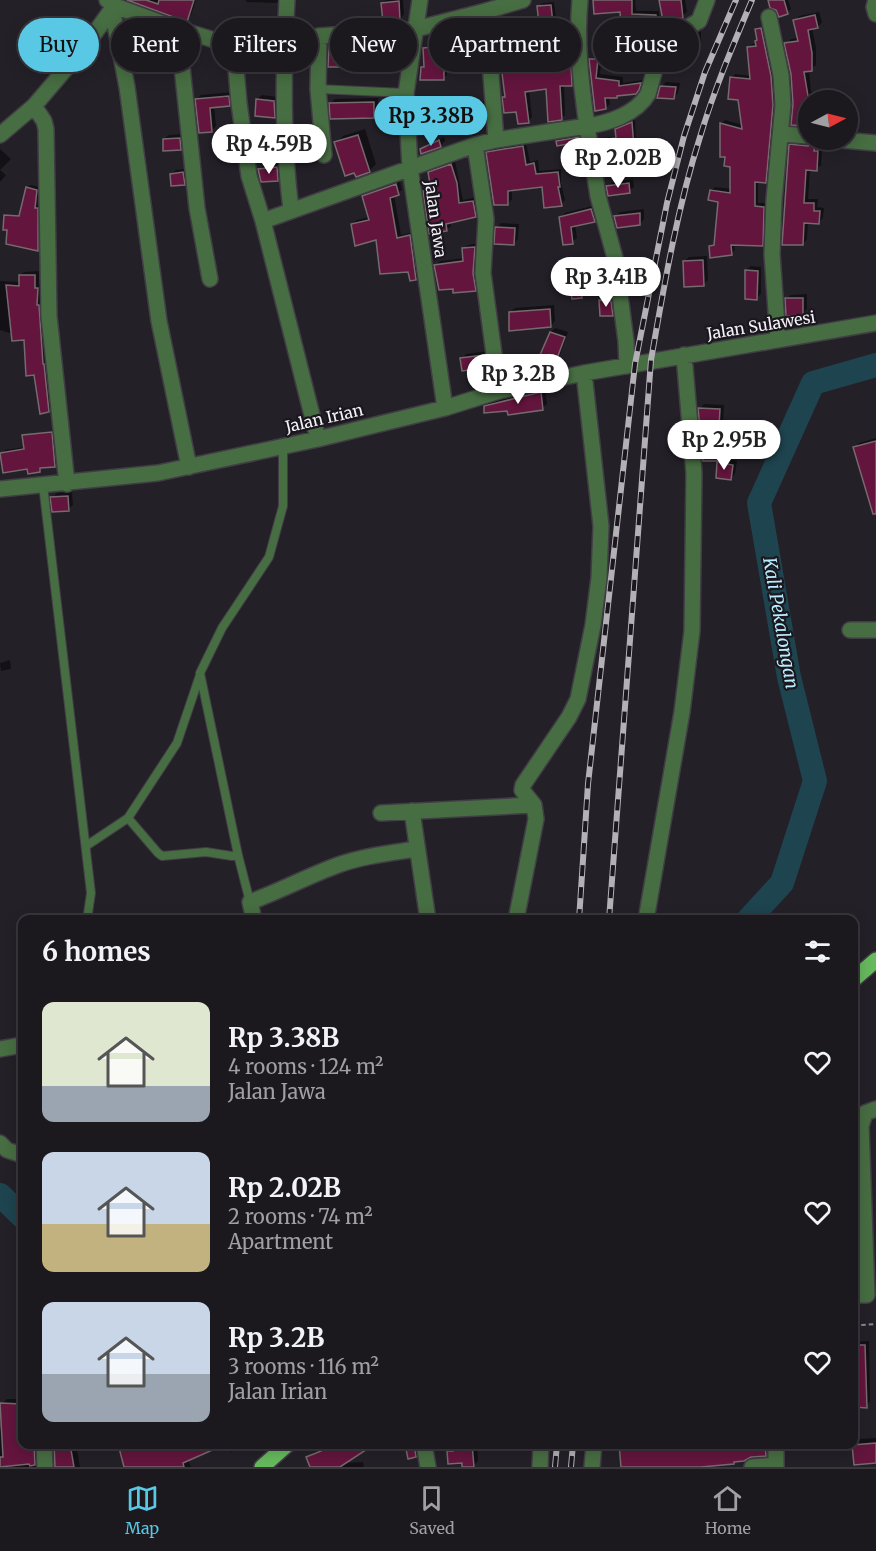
<!DOCTYPE html>
<meta charset="utf-8">
<style>
:root{--surface:#1b181e;--page:#28252b;--text:#f1f3f6;--muted:#a0a0a4;--line:#39373c;--accent:#58c8e4}
body{margin:0;font-family:Merriweather,serif;background:var(--page);color:var(--text);height:100vh;display:flex;flex-direction:column;font-size:22px;white-space:nowrap}
*{box-sizing:border-box;margin:0}
p{font-size:20px;color:var(--muted)}
.icon{flex:none;width:33px;height:33px;fill:none;stroke:currentColor;stroke-width:2;stroke-linecap:round;stroke-linejoin:round}
.map{position:relative;flex:1;overflow:hidden}
.panel{position:absolute;left:18px;top:915px;width:840px;height:534px;display:flex;flex-direction:column;background:var(--surface);border-radius:12px;box-shadow:0 3px 15px #0003,0 0 0 2px var(--line)}
.panel>*{flex:none}
.banner{position:absolute;left:18px;top:18px;width:840px;height:54px;display:flex;gap:12px}
.needle{width:39px;rotate:83deg}
.fabs{position:absolute;left:798px;top:90px;display:grid;gap:12px}
.fabs a{display:grid;place-items:center;width:60px;height:60px;border-radius:50%;background:var(--surface);box-shadow:0 3px 15px #0003,0 0 0 2px var(--line);font-size:30px}
.price{position:absolute;translate:-50% -51px;padding:0 14px;border-radius:21px;background:#fff;color:#222;font-size:20px;line-height:39px;filter:drop-shadow(0 2px 3px #0008)}
.price::after{content:'';position:absolute;left:50%;top:36px;width:18px;height:14px;margin-left:-9px;background:inherit;clip-path:polygon(0 0,100% 0,50% 100%)}
.price.current{background:var(--accent);color:#111}
ul{padding:0;list-style:none}
li{display:flex;align-items:center;gap:18px;height:150px;padding:0 24px}
li span{display:grid;place-items:center;flex:none;width:168px;height:120px;border-radius:12px;color:#555}
li>.icon{margin-inline-start:auto}
span .icon{width:72px;height:72px;fill:#fffc;stroke-width:1}
li b{font-size:26px}
h2{display:flex;justify-content:space-between;align-items:center;height:72px;padding:0 24px;font-size:26px}
.tag{padding:0 21px;border-radius:27px;background:var(--surface);box-shadow:0 3px 15px #0003,0 0 0 2px var(--line);font-size:21px;line-height:54px}
.tag.current{background:var(--accent);color:#111}
.menu{display:flex;justify-content:space-around;align-items:center;height:84px;border-top:2px solid var(--line);background:var(--surface);font-size:16px;color:var(--muted)}
.menu a{display:grid;justify-items:center;gap:3px}
.menu .current{color:var(--accent)}
.map>svg:first-child{display:block}
.shadow{fill:#0007}
.lines{fill:none;stroke-linecap:round;stroke-linejoin:round}
.river{stroke:#1e444f;stroke-width:24}
.building{fill:#63153d;stroke:#766a6e;stroke-width:1.5}
.service-casing{stroke:#413d45;stroke-width:10}
.minor-casing{stroke:#413d45;stroke-width:18}
.primary-casing{stroke:#413d45;stroke-width:18}
.path{stroke:#8c888f;stroke-width:2;stroke-dasharray:4.5 3;stroke-linecap:butt}
.service{stroke:#476d42;stroke-width:8}
.minor{stroke:#476d42;stroke-width:15}
.primary{stroke:#66b95d;stroke-width:15}
.rail-casing{stroke:#b3b0b6;stroke-width:6}
.rail{stroke:#1b171e;stroke-width:4;stroke-dasharray:11;stroke-linecap:butt}
.labels{text-anchor:middle;dominant-baseline:central;stroke-width:4.5;stroke-linejoin:round;paint-order:stroke}
.street-label{font-size:16px;fill:#f4f1f7;stroke:#1b171e}
.water-label{font-size:18px;font-style:italic;fill:#b8edfe;stroke:#1b171e}
</style>
<div class="map">
<svg width="876" height="1467" viewBox="0 0 876 1467">
<rect width="100%" height="100%" fill="#242028"/>
<path class="shadow" d="M131,0h65l-5,15 -4,5z
M246,0h34l-4,3 -30,-1z
M386,0h17l1,14 -4,5 -18,-16z
M593,0h42l1,11h23v20l-7,9 -31,-29z
M660,0h25l2,12 -5,4z
M770,0h18l3,9 -4,3z
M554,2l2,18h16l3,60 -4,4h-7l1,31 -4,4 -13,-31 -19,2 3,27 -3,4 -25,-24 2,-2 -7,-62 4,-4 8,-1 3,25 24,-3 -2,-15 4,-4 -1,-25 4,-3z
M819,12l3,10 -4,5 -6,1 4,20v17l-7,5 2,22h20v8h-23v25l-15,-1 1,-20 -2,-30 -6,-30 5,-5 8,-1 -4,-17 4,-5z
M481,20l3,41 -4,4 -33,3v7l-4,4 -21,-11 3,-3 -1,-17 4,-4 40,-4 -2,-13 4,-4z
M765,25l9,47 2,28 -7,78 -4,3h-7v22h9l-1,38 -4,4 -28,-1 1,6 -4,4 -21,-8 6,-4 4,-42 -9,-9 4,-4 17,2v-24l-11,-41 4,-4 18,5 -3,-26 -9,-21 4,-4 16,2 -3,-29 4,-3 5,-1 2,-4 -2,-9z
M701,31v12l-5,4 -9,-7z
M147,38v10l-4,5 -13,-10 4,-4z
M337,40l65,1v19l-12,10 -60,-23z
M157,47h18v9l-4,4 -19,-8z
M602,55l-2,19 23,3v6l20,-3 -8,12 -26,5 1,7 -4,4 -10,1 -5,-49 4,-4z
M666,82l14,1 -2,10 -4,5 -12,-12z
M233,92v9l-4,4 -15,1 2,20 -4,4 -15,-31 4,-4z
M262,95l16,2 1,15 -5,4 -17,-17z
M378,98v14l-5,4 -42,-13 4,-4z
M472,101l16,1v7l-4,5 -17,-8z
M447,103v10l-5,5 -17,-9 5,-4z
M635,120l1,25 15,1 -1,14 -5,5 -15,-16 3,-3 -32,-5 3,-3 13,-2 -1,-6 3,-3z
M365,129l11,35 -7,7 -33,-28 7,-7z
M583,133v3l-4,5h-21l4,-4z
M184,134l1,10 -5,5 -16,-10 5,-4z
M444,137l1,4 -4,4 -19,7 4,-7z
M239,138l1,9 -5,5 -12,-8 4,-5z
M795,140l18,2 6,-2 -1,7h4l-1,18 -5,4h-6l-2,30h10l-1,8 7,1 -1,10 -4,4h-11l-1,17 -4,5 -12,-99z
M526,143l4,19 8,-2 1,11 22,-2v14l4,17 -4,4 -18,-19 -31,4v10l-4,4 -20,-50 3,-4z
M0,149l11,10 -11,11 6,5 -6,7z
M455,161l8,39 14,-3 2,15 -4,4 -25,5 1,5 -4,4 -22,-39 7,-4 -2,-14 4,-4z
M281,164l1,11 -5,4 -18,-10 5,-4z
M187,169l2,10 -5,5 -13,-10 5,-4z
M633,179l1,8 -5,4 -21,-5 4,-4z
M400,181l2,9 -8,5 7,40 13,-3 6,42 -4,4 -38,-39 -26,-15 5,-4 13,-3 -7,-21 4,-4z
M30,185l9,2 -2,18 3,1v40l-3,3 -10,-61z
M596,205l3,11 -5,4 -19,4 2,14 -5,4 -11,-25 4,-4z
M644,209v10l-4,5 -25,-7 5,-5z
M501,223l18,1 -1,15 -4,4 -17,-15z
M478,243l1,42 -4,4 -39,-24 4,-4 25,-3 -1,-9 4,-4z
M707,256l1,24 -5,5 -19,-23 5,-5z
M751,266l10,1v27l-5,4 -10,-28z
M39,271v13h3l-2,18h2l4,59h2l5,46 -4,4 -24,-73 -25,-8v-49l20,1v-7l4,-3z
M581,278l2,16 -2,2 -10,-15z
M807,294v15l-5,5 -16,-15 5,-4z
M605,296l10,1 2,13 -5,5 -12,-14z
M554,305l1,16 -4,5 -41,-14 5,-4z
M555,328l13,4 -8,23 -4,4 -5,-27z
M488,351l2,11 -5,4 -23,-8 4,-4z
M545,389l2,15 -5,4 -33,2 -24,-3 5,-5z
M704,404l20,1 -3,50 -5,5 -16,-51z
M876,438v70l-21,-60 4,-5z
M56,440l2,22 -3,3 -12,2 -4,3 -38,-16 4,-4 20,-3 4,-5z
M723,458l14,3 -2,13 -4,4 -13,-15z
M72,492l1,13 -5,4 -16,-11 5,-5z
M10,660l1,9 -10,2 -1,-8z
M869,1341l1,61 -4,4h-12v-64z
M7,1399h15v45h18l2,23h-42v-39h4l-2,-24z
M876,1438v24l-22,-16 6,-7z
M55,1444h21l4,23h-25z
M224,1444h17l-10,8z
M373,1444l-48,20 38,-2 1,5h-52l-4,-9 5,-5 9,-4z
M406,1444h14l1,7 -5,5z
M454,1444h23l1,17 -5,5 -24,-14z
M621,1444h151v4l-7,7 -61,9 -3,3h-79z
M188,1459l3,8h-66z"/>
<g class="lines">
<path class="river" d="M748,920l34,-37 33,-102 -26,-104 -30,-174 54,-120 63,-18
M0,1195l22,21"/>
</g>
<path class="building" d="M127,0h19l12,4 1,-4h35l-7,22z
M593,0h39v14l24,1 -1,22 -2,4 -31,1 -2,-30 -26,2z
M659,0h22l2,18 -20,3z
M768,0h16l4,14 -9,3 -3,-7 -6,-2z
M399,1l1,19 -17,2 -2,-19z
M551,5l2,19 16,-1 3,63h-12l2,34 -14,2 -2,-33 -21,3 4,31 -11,1 -2,-12 -12,1 -2,-16h3l-8,-64 11,-1 2,24 26,-3 -1,-19h5l-3,-28z
M815,15l3,13 -10,2 4,23v18l-8,1 4,24v30l-17,-1 2,-21 -2,-30 -7,-31 14,-2 -5,-21z
M477,23l3,43 -36,4v10h-24l1,-13h3l-1,-19 44,-5 -3,-16z
M761,28l10,48 2,29 -7,78 -11,-1v24l9,1 -1,39 -32,-1 1,10 -22,3 -1,-12 5,-1 4,-43 -10,-2 2,-10 20,3v-26l-6,-1 1,-9h-5v-34l22,6 -4,-29 -10,-1 2,-22 20,2 -3,-32 9,-1 -1,-5 2,-1 -2,-11z
M695,34h2v15l-11,-1v-9z
M143,42v12l-12,2 -3,-13z
M329,46l67,2 -1,21h-5v3l-25,-1 -19,-1v-3h-18z
M151,51h19l2,10 -20,2z
M589,59h9l-2,19 23,3v5l22,-3 -2,7 -3,4 -19,2v2h-12l1,11 -11,2z
M660,86l16,1 -2,12 -17,-1z
M229,96l1,10 -20,2 2,24 -13,1 -4,-34z
M256,99l18,2 1,17 -20,-2z
M374,102v16l-44,1 -1,-16z
M466,105l18,1v9l-18,2z
M443,107v12l-19,2v-12z
M632,122l2,25 -33,4 -2,-11 17,-2 -1,-9z
M358,135l12,37 -14,5 -2,-4 -9,3 -11,-34z
M579,137l1,5 -23,4 -1,-5z
M180,138l1,12 -18,1v-12z
M439,140l2,7 -20,7 -1,-5z
M235,142l1,11 -14,2 -1,-12z
M815,143l-1,8h4l-1,20 -11,-1 -2,33h10v8h6l-1,13 -15,-1 -1,22h-21l7,-101 19,2z
M523,146l3,19 8,-2 2,11 22,-2 2,15h-2l4,19 -18,2 -2,-21 -34,4v14h-14l-8,-53z
M629,148l18,2 -1,16h-18z
M451,164l6,19 2,20 14,-2 3,16 -30,7 1,7 -18,3 -6,-43 8,-1 -3,-18z
M277,167l1,14 -17,1 -3,-13z
M183,172l2,13 -14,1 -1,-12z
M629,183l1,10 -22,3 -2,-10z
M396,184l3,11 -9,3 7,40 13,-3 6,45 -6,1 -2,-9 -28,2 -4,-34 -21,6 -4,-22 18,-4 -7,-24z
M26,187l11,3 -2,18h3v43l-32,-7 1,-14h-4l1,-15 15,1z
M591,209l4,13 -24,5 2,17 -10,1 -4,-28z
M640,213v12l-23,3 -3,-12z
M495,227l20,1 -1,17 -20,-1z
M475,247l-2,26 3,18 -23,2v-4l-14,1 -5,-25 29,-4 -1,-13z
M703,260l1,26 -20,1 -1,-26z
M745,270l13,1 -1,29 -12,-1z
M19,275h16v13h3l-1,17h2l4,59h1l5,48 -9,2 -6,-39 -8,1 -2,-36 -12,1 -6,-56 13,1z
M579,279l3,19 -10,1 -3,-18z
M785,298h18v17l-17,1z
M599,300l12,1 2,15h-13z
M550,309l1,18 -42,4v-19z
M550,332l15,5 -9,24 -16,-6z
M484,355l2,13 -24,3 -2,-13z
M541,392l2,18 -35,5 -1,-4 -23,2v-7z
M698,408l22,1 -3,52h-14z
M52,432l3,35 -15,1v4l-12,2 -1,-5 -24,4 -3,-20 24,-4 -2,-14z
M876,441v73h-3l-20,-67z
M717,462l16,3 -2,15 -15,-2z
M68,496l1,15 -17,1 -2,-15z
M854,1345h11l2,63 -13,-1z
M0,1403l22,1 -1,24h1v16h12l1,21 -5,1 -1,-2 -29,3v-10h3z
M876,1443v20l-22,2 -2,-20z
M54,1444h16l4,23h-19z
M118,1444h108l-43,19 1,4h-60z
M317,1444h58l-35,23h-30l-4,-10 15,-6z
M405,1444h9l2,13 -8,2z
M452,1444h20l2,23h-12v-4l-14,1 -1,-13h6z
M619,1444h146l1,12 -15,1 -7,4 -10,1v2l-33,3h-80z"/>
<g class="lines">
<defs>
<path id="service" d="M318,89l88,4
M43,485l48,408 -4,27
M128,818l30,35 4,3 44,-4 26,4 6,-1
M86,846l42,-28 49,-75 23,-68
M250,902l-12,-47 -38,-182 22,-45 47,-71 14,-51v-60"/>
<path id="minor" d="M107,0l8,6 63,23 56,17 35,-1 50,-9 97,-7 70,-18 10,129
M287,0c-4,70 -5,140 4,209
M420,0l-14,93 4,75 35,240
M876,0l-2,7 2,7
M112,9l15,78 32,234 30,146
M486,11l37,-11
M769,17l12,58 2,30 -9,95 -2,54 6,86
M178,29l19,179 13,71
M319,36l-1,53 6,66
M234,46l5,57 10,73 14,45
M34,106l10,15 2,8 3,187 18,168
M782,134l26,2
M0,135l34,-29 52,-61 29,-40
M842,140l34,3
M475,145l11,74 -3,54 16,118
M627,366l-1,-25 -11,-83 -17,-62 -11,-70c22,-3 49,-12 61,-32l14,-50 6,-6 31,-17 8,-21
M318,439l-55,-218 212,-76 21,-5 91,-14c-6,-42 -11,-84 -7,-126
M0,489l158,-16 160,-34 127,-31 54,-17 85,-18 292,-50
M850,630h26
M412,811l16,109
M381,813l153,-8
M254,920l-4,-18c30,-11 58,-26 88,-37 25,-9 52,-12 78,-16
M516,920l20,-101 -2,-14 -12,-15 1,-5 46,-68 9,-18 15,-74 6,-47 2,-52 -17,-153
M646,920l36,-208 10,-81 2,-158 -10,-118
M0,1049l22,-4
M0,1143l7,7 15,5
M854,1295h13l-6,-169 4,-13 11,-4
M44,1444l1,23
M424,1444l4,23
M776,1444v23
M540,1467l1,-23
M592,1467l2,-23
M752,1467l24,-2"/>
<path id="primary" d="M854,979l22,-19
M262,1467l26,-23"/>
</defs>
<use href="#service" class="service-casing"/>
<use href="#minor" class="minor-casing"/>
<use href="#primary" class="primary-casing"/>
<path class="path" d="M854,1327l8,-2 14,-1"/>
<use href="#service" class="service"/>
<use href="#minor" class="minor"/>
<use href="#primary" class="primary"/>
<defs>
<path id="rail" d="M579,920l9,-136 47,-420 32,-161 17,-67 21,-64 31,-72
M609,920l42,-560c13,-74 26,-151 49,-223 14,-47 33,-92 52,-137
M555,1467l2,-23
M571,1467l2,-23"/>
</defs>
<use href="#rail" class="rail-casing"/>
<use href="#rail" class="rail"/>
</g>
<g class="labels">
<g class="street-label">
<text transform="translate(436 219) rotate(82)">Jalan Jawa</text>
<text transform="translate(761 325) rotate(-9)">Jalan Sulawesi</text>
<text transform="translate(324 418) rotate(-13)">Jalan Irian</text>
</g>
<g class="water-label">
<text transform="translate(781 623) rotate(80)">Kali Pekalongan</text>
</g>
</g>
</svg>
<div class="fabs">
<a><svg class="needle" viewBox="-14 -14 28 28"><path d="M0-13l5 13h-10z" fill="#e53935"/><path d="M0 13l5-13h-10z" fill="#a0a0a4"/></svg></a>
</div>
<b class="price current" style="left:431px;top:147px">Rp 3.38B</b>
<b class="price" style="left:269px;top:175px">Rp 4.59B</b>
<b class="price" style="left:618px;top:189px">Rp 2.02B</b>
<b class="price" style="left:606px;top:308px">Rp 3.41B</b>
<b class="price" style="left:518px;top:405px">Rp 3.2B</b>
<b class="price" style="left:724px;top:471px">Rp 2.95B</b>
<div class="banner">
<a class="tag current">Buy</a>
<a class="tag">Rent</a>
<a class="tag">Filters</a>
<a class="tag">New</a>
<a class="tag">Apartment</a>
<a class="tag">House</a>
</div>
<section class="panel">
<h2>6 homes<svg class="icon" aria-label="filters" viewBox="0 0 24 24"><path d="M4 7h16M4 17h16"/><circle cx="9" cy="7" r="2"/><circle cx="15" cy="17" r="2"/></svg></h2>
<ul>
<li><span style="background:linear-gradient(#dfe7d0 70%,#9aa5b1 0)"><svg class="icon" aria-label="home" viewBox="0 0 24 24"><path d="M3 11l9-7 9 7M6 9v11h12V9"/></svg></span><div><b>Rp 3.38B</b><p>4 rooms · 124 m²</p><p>Jalan Jawa</p></div><svg class="icon" aria-label="heart" viewBox="0 0 24 24"><path d="M12 20l-8-8c-3-5 5-10 8-4 3-6 11-1 8 4z"/></svg></li>
<li><span style="background:linear-gradient(#c9d6e8 60%,#c2b280 0)"><svg class="icon" aria-label="home" viewBox="0 0 24 24"><path d="M3 11l9-7 9 7M6 9v11h12V9"/></svg></span><div><b>Rp 2.02B</b><p>2 rooms · 74 m²</p><p>Apartment</p></div><svg class="icon" aria-label="heart" viewBox="0 0 24 24"><path d="M12 20l-8-8c-3-5 5-10 8-4 3-6 11-1 8 4z"/></svg></li>
<li><span style="background:linear-gradient(#c9d6e8 60%,#9aa5b1 0)"><svg class="icon" aria-label="home" viewBox="0 0 24 24"><path d="M3 11l9-7 9 7M6 9v11h12V9"/></svg></span><div><b>Rp 3.2B</b><p>3 rooms · 116 m²</p><p>Jalan Irian</p></div><svg class="icon" aria-label="heart" viewBox="0 0 24 24"><path d="M12 20l-8-8c-3-5 5-10 8-4 3-6 11-1 8 4z"/></svg></li>
</ul>
</section>
</div>
<nav class="menu">
<a class="current"><svg class="icon" aria-label="map" viewBox="0 0 24 24"><path d="M3 6l6-2 6 2 6-2v14l-6 2-6-2-6 2zM9 4v14M15 6v14"/></svg>Map</a>
<a><svg class="icon" aria-label="saved" viewBox="0 0 24 24"><path d="M7 4h10v16l-5-4-5 4z"/></svg>Saved</a>
<a><svg class="icon" aria-label="home" viewBox="0 0 24 24"><path d="M3 11l9-7 9 7M6 9v11h12V9"/></svg>Home</a>
</nav>
